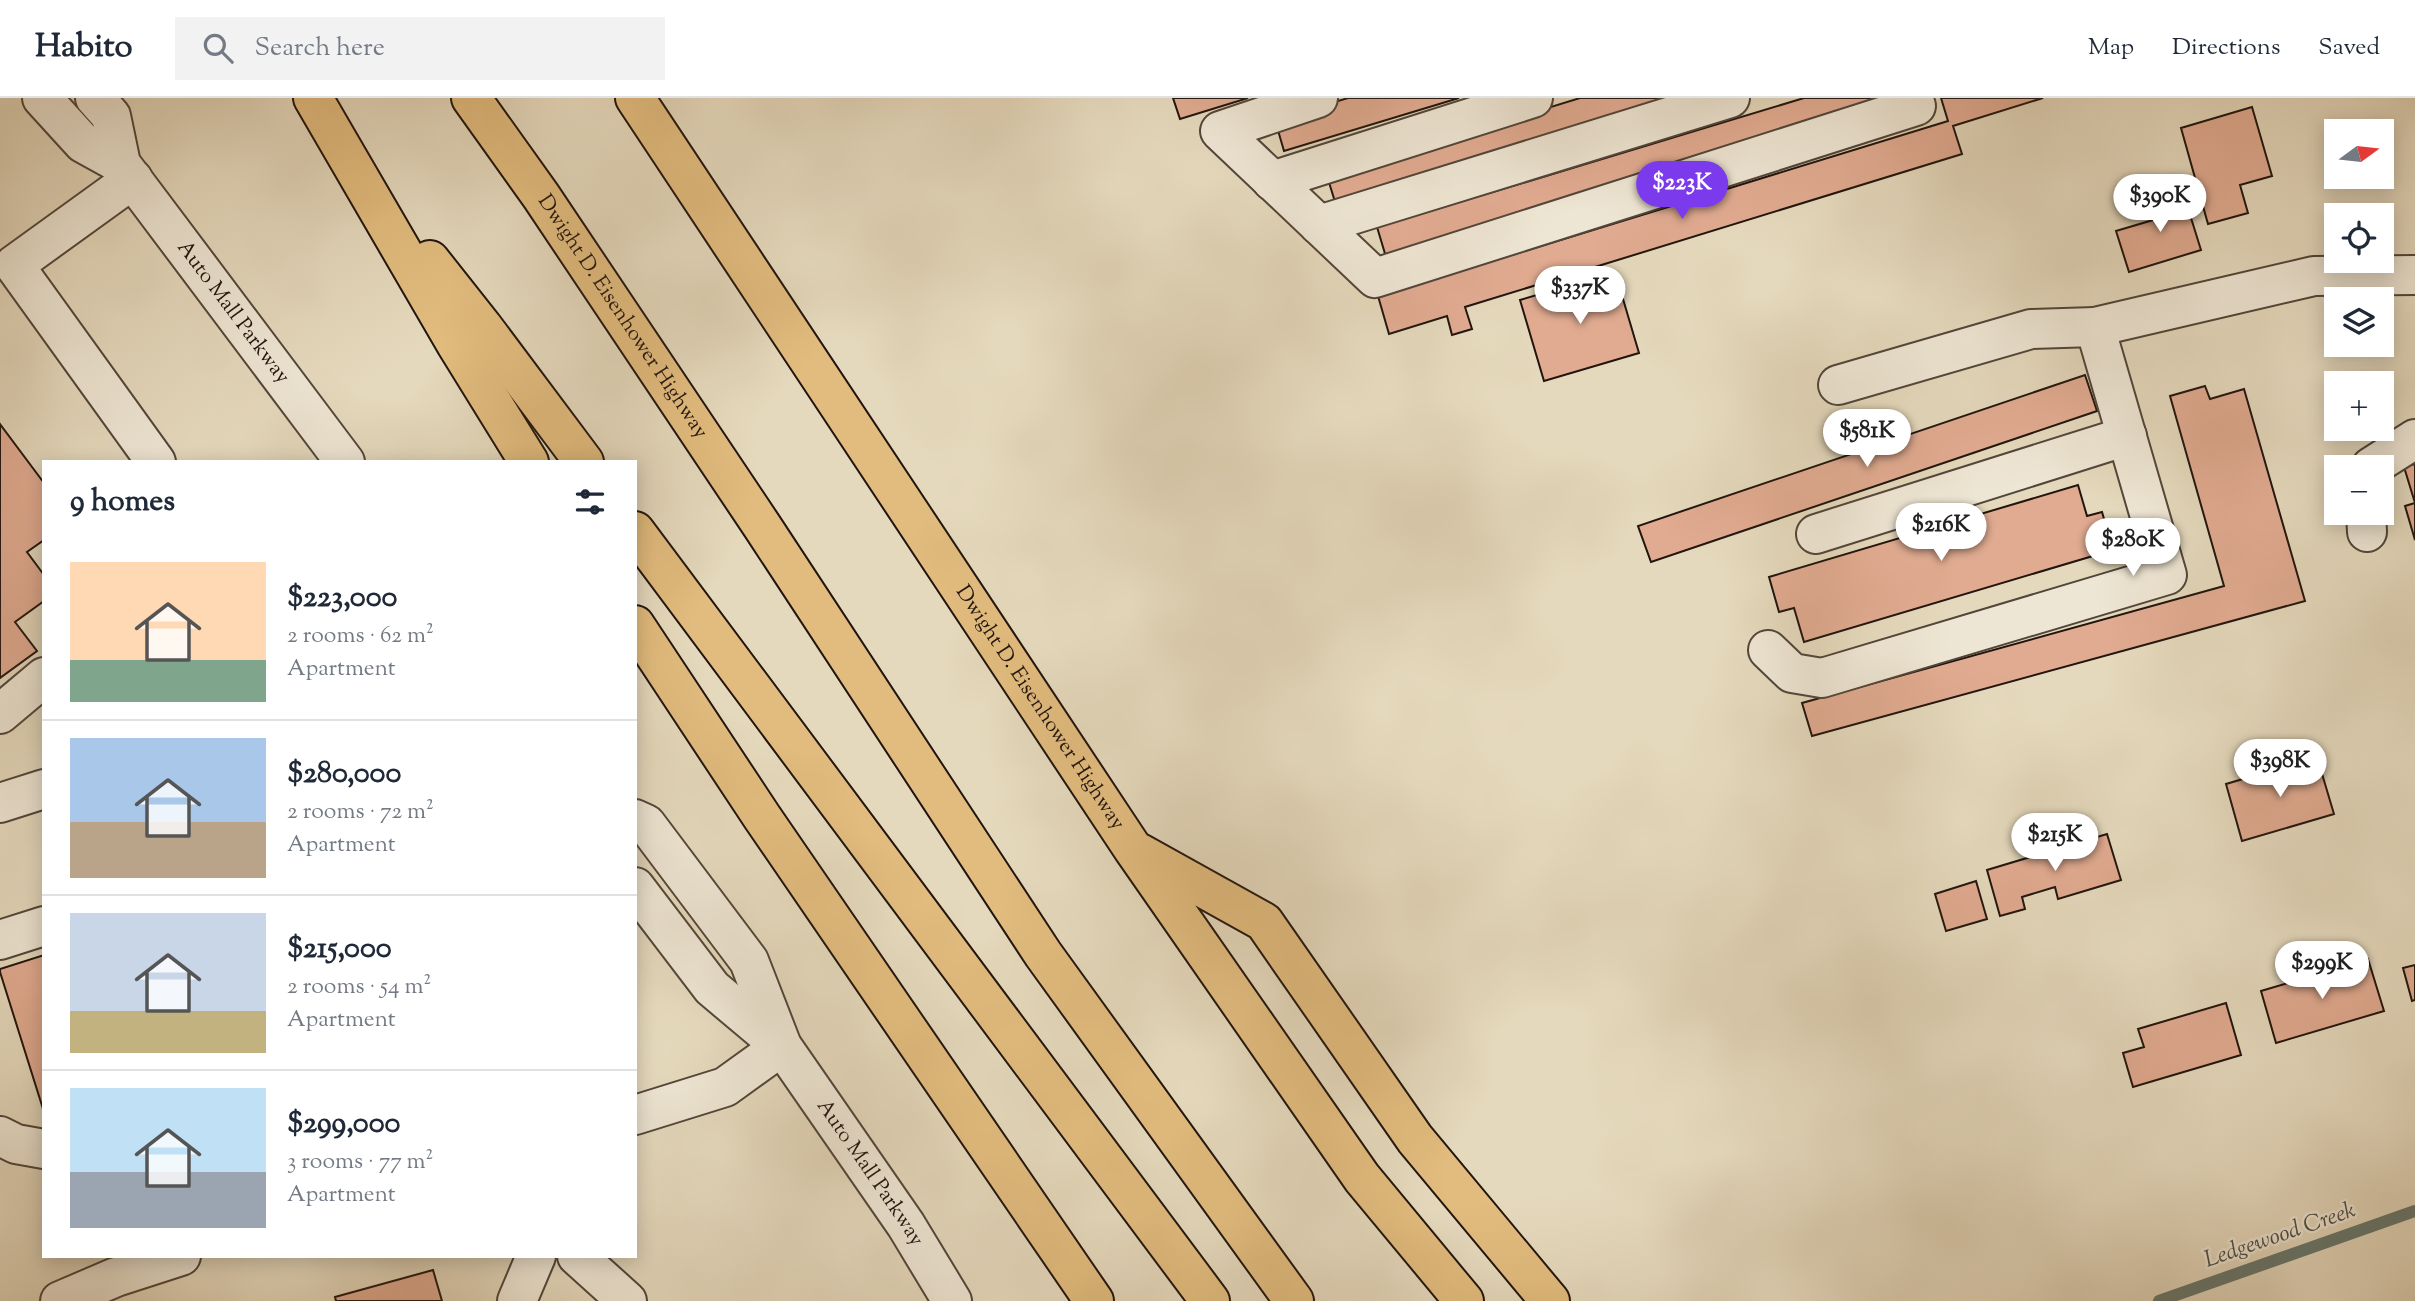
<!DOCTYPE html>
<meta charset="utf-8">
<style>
:root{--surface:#fff;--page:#f2f2f3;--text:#1f2937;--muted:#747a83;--line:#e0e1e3;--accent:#7c3aed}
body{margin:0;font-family:"Sorts Mill Goudy",serif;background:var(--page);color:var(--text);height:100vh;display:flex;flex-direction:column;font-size:26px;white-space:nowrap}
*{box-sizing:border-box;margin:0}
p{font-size:23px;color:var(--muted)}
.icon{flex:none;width:38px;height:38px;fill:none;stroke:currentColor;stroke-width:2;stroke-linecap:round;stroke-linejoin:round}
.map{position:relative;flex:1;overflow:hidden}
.drawer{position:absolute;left:42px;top:362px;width:595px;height:798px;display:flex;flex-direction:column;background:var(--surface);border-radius:0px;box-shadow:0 4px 18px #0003}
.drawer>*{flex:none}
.needle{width:46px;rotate:75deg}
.tools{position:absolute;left:2324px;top:21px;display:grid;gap:14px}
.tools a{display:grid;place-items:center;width:70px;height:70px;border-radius:0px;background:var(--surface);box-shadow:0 4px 18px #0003;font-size:35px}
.price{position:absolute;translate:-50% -60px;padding:0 16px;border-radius:24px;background:#fff;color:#222;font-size:23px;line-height:46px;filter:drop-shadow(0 2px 4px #0008)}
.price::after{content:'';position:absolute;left:50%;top:42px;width:21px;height:16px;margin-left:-10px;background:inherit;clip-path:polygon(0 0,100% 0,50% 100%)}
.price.on{background:var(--accent);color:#fff}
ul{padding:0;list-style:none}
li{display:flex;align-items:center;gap:21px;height:175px;padding:0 28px}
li+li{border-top:2px solid var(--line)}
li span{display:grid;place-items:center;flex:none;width:196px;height:140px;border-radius:0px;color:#555}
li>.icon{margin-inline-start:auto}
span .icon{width:84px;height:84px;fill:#fffc;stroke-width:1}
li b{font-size:30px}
h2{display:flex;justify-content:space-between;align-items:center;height:84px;padding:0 28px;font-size:30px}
header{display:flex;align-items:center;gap:42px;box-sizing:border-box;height:98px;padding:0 35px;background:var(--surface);border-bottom:2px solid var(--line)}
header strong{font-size:33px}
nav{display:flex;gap:38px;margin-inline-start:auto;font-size:24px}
.search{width:490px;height:63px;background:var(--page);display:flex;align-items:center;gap:18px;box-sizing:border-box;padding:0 24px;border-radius:0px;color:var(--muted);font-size:26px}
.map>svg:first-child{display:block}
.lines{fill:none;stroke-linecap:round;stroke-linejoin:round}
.stream{stroke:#67786f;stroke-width:12}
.building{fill:#e1ab91;stroke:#21150e;stroke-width:2}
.minor-casing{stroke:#52463a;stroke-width:42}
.highway-casing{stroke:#21150e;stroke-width:42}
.minor{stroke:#eee6d4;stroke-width:38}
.highway{stroke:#e2bc7e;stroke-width:38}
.labels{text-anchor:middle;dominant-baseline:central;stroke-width:5;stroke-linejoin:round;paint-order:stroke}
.street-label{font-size:21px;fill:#21150e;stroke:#eee6d4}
.water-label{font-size:23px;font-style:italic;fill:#4a4f46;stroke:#eee6d4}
</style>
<header>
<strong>Habito</strong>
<div class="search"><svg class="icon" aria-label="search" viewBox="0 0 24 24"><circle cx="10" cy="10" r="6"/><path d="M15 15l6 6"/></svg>Search here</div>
<nav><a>Map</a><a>Directions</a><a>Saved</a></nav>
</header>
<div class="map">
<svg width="2415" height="1203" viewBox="0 0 2415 1203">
<rect width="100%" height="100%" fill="#e5d9bd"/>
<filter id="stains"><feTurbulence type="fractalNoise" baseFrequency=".00286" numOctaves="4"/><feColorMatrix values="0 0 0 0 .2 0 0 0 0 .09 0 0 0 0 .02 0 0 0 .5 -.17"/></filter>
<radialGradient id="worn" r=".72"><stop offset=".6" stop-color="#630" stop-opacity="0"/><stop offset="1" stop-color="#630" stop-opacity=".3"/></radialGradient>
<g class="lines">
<path class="stream" d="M2159,1203l256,-90"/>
</g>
<path class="building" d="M1173,0h75l-68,21z
M1348,0h111l-175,53 -9,-31z
M1580,0h106l-350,107 -9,-29z
M1804,0h86l-504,159 -9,-30z
M1941,0h102l-90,28 9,28 -497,153 7,22 -20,6 -5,-19 -58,18 -11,-38 570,-175z
M2252,9l20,69 -32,9 8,28 -40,11 -27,-96z
M2182,91l19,61 -72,22 -13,-41 37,-11 -7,-20z
M1615,174l24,81 -95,28 -24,-81z
M2085,277l12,36 -446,151 -13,-36z
M2205,288l5,13 34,-10 61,212 -493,135 -10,-33 422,-117 -54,-190z
M0,326l44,59v57l-17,12 17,23v26l-29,21 22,29 -37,27z
M2415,366v76l-10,-34 10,-3 -11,-36z
M2078,387l9,31 15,-4 11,38 -309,92 -10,-34 -15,4 -10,-35z
M2317,659l17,57 -92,27 -16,-57z
M2107,736l14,46 -63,19 -3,-12 -33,10 3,12 -25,7 -13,-46z
M1976,783l11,38 -41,12 -11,-37z
M44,857v157l-44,-140v-3z
M2368,861l16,52 -108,32 -15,-52z
M2415,867v35l-3,1 -9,-33z
M2226,905l15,52 -108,32 -10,-34 21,-6 -6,-18z
M433,1172l9,31h-106l-1,-4z"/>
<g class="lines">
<defs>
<g id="minor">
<path d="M42,0l41,45 38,21"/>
<path id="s1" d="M95,0l16,18 10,48 224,298"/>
<path d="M1318,0l-98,33 155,147 541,-172 -3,-8"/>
<path d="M133,81l-119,86 142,197"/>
<path d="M1272,83l261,-83"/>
<path d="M1319,127l411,-127"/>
<path d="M1838,287l193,-56 64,-2"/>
<path d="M2371,369l44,-28"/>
<path d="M2366,415l1,19"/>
<path d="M1816,436l311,-98"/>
<path d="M1768,552l24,23 30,5 345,-103 -72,-248 219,-51 101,-1"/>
<path d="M0,616l44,-37"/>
<path d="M0,705l44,-14"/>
<path id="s2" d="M635,721l11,5 103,137 33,85 124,179 46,76"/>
<path d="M635,789l77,101 68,57"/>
<path d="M0,842l44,-14"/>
<path d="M635,1017l90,-28 57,-41"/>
<path d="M0,1038l16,8 28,5"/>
<path d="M577,1158l50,45"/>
<path d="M60,1203l56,-24 65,-21"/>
<path d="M517,1203l19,-45"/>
</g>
<g id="highway">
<path d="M313,0l143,246 73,118"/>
<path id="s3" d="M471,0l70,98 221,330 281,428 251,347"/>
<path id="s4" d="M635,0l498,751 229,329 102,123"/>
<path d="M430,162l53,67 101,135"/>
<path d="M635,433l575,770"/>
<path d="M635,527l127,192 332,484"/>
<path d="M1140,755l124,69 151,217 135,162"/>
</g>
</defs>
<use href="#minor" class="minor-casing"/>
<use href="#highway" class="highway-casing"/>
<use href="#minor" class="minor"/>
<use href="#highway" class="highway"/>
</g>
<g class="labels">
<g class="street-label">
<text stroke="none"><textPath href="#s1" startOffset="259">Auto Mall Parkway</textPath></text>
<text stroke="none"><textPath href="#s3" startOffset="266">Dwight D. Eisenhower Highway</textPath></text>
<text stroke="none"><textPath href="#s4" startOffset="732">Dwight D. Eisenhower Highway</textPath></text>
<text stroke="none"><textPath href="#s2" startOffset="429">Auto Mall Parkway</textPath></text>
</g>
<g class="water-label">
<text transform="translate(2280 1138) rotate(-19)">Ledgewood Creek</text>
</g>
</g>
<rect width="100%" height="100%" filter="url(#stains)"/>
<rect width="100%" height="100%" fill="url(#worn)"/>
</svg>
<div class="tools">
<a><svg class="needle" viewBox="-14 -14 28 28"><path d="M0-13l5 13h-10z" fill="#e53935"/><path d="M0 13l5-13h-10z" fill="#747a83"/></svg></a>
<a><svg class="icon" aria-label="locate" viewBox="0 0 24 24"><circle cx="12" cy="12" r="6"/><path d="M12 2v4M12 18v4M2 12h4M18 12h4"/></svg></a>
<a><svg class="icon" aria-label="layers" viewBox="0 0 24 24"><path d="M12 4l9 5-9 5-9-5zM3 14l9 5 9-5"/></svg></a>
<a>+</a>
<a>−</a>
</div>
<b class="price on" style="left:1682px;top:123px">$223K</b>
<b class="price" style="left:2160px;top:136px">$390K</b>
<b class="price" style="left:1580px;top:228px">$337K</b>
<b class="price" style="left:1867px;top:371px">$581K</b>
<b class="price" style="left:1941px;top:465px">$216K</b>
<b class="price" style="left:2133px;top:480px">$280K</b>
<b class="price" style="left:2280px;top:701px">$398K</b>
<b class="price" style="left:2055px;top:775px">$215K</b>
<b class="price" style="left:2322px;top:903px">$299K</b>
<section class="drawer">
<h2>9 homes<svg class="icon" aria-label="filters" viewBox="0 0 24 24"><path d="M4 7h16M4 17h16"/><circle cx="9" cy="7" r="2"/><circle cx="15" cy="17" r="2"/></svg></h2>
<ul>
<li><span style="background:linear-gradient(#ffd9b3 70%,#7fa58c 0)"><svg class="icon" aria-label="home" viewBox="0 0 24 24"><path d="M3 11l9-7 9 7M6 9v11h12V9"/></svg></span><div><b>$223,000</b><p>2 rooms · 62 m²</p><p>Apartment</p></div></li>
<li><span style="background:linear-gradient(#a9c7e8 60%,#b9a48a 0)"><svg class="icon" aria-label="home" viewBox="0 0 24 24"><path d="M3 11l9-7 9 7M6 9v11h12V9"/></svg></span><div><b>$280,000</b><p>2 rooms · 72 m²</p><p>Apartment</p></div></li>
<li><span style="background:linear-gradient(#c9d6e8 70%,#c2b280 0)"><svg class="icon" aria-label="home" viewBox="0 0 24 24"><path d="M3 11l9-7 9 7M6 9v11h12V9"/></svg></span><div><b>$215,000</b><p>2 rooms · 54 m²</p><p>Apartment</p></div></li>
<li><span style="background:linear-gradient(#bfe0f5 60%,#9aa5b1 0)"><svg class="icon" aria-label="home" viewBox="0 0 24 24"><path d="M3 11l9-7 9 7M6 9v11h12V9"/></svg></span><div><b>$299,000</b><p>3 rooms · 77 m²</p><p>Apartment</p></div></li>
</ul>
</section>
</div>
